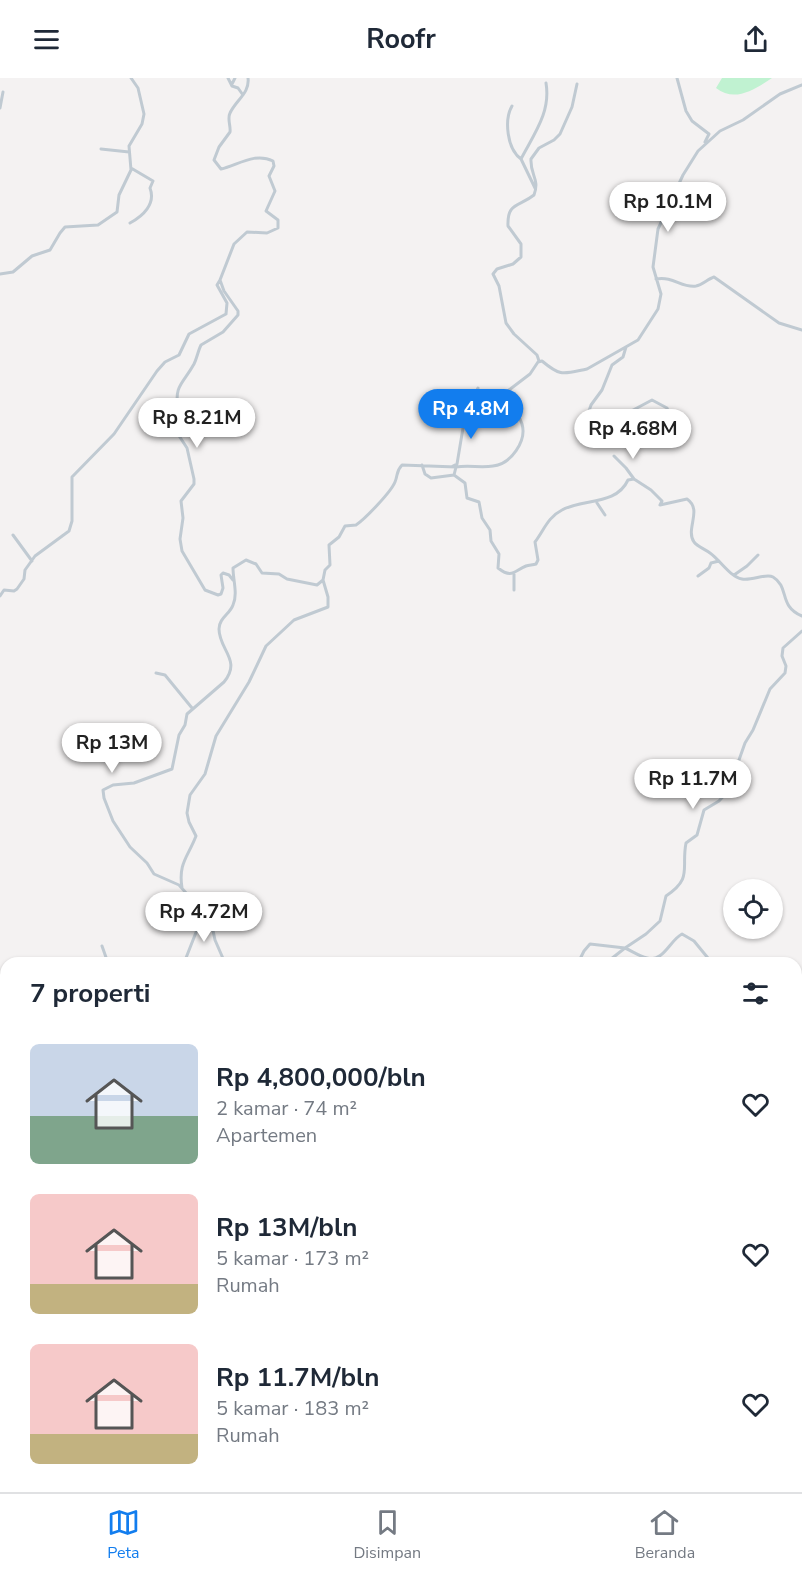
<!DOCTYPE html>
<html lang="id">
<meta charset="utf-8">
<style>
:root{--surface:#fff;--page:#f2f2f3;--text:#1f2937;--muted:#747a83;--line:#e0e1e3;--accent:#127dee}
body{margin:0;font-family:"Nunito Sans",sans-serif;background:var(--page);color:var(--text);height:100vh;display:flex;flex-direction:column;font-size:22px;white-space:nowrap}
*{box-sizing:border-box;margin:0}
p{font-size:20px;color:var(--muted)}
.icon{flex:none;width:33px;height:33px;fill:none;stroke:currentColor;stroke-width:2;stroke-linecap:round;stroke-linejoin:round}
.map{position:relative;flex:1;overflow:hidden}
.drawer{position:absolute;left:0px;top:879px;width:802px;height:536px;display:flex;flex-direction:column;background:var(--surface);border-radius:18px 18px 0 0;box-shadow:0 2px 4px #0004}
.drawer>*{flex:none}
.tools{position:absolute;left:723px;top:801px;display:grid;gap:12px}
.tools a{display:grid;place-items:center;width:60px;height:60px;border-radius:50%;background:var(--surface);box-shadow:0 2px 4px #0004;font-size:30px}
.price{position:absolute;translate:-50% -51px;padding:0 14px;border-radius:21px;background:#fff;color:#222;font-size:20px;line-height:39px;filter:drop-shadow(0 2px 3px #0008)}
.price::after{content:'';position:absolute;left:50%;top:36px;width:18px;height:14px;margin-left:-9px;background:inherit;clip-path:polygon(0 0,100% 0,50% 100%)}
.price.on{background:var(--accent);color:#fff}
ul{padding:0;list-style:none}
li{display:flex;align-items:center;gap:18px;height:150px;padding:0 30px}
li span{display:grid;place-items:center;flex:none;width:168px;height:120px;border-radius:9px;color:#555}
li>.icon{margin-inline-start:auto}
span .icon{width:72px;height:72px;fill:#fffc;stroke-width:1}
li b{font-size:26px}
h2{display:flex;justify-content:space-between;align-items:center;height:72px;padding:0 30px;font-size:26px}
header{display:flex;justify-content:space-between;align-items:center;height:78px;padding:0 30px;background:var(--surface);font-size:27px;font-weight:700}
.tabs{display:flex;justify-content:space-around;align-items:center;height:84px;border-top:2px solid var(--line);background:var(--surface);font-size:16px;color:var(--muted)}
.tabs a{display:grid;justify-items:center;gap:3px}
.tabs .on{color:var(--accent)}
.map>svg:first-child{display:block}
.green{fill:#c0f2d1}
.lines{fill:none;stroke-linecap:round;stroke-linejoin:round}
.minor{stroke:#c0cad2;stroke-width:3}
</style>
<header><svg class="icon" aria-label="menu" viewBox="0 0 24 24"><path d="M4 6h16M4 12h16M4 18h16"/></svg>Roofr<svg class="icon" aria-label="share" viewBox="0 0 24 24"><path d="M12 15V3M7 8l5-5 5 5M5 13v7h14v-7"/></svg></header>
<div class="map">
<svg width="802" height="1414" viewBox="0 0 802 1414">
<rect width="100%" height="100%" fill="#f4f2f2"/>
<path class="green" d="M722,0h50c-17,11 -37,25 -56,10z
M678,1408l8,6 -85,-2 -33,2 -5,-5z
M269,1409v-1l162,1 -3,5h-157z"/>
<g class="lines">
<path class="minor" d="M228,0l4,8 6,2 5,7
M677,0l9,33 6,10 17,13 -4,8
M232,6l3,-6
M512,28c-8,14 -5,43 9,53
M0,30l3,-16
M101,71l28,3
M535,110l-14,-29c13,-25 30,-47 25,-76
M130,145c13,-7 26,-19 20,-35l3,-7 -22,-13
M0,196l13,-2 19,-16 18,-6 10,-17 5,-6 33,-2 19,-13 2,-17 12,-25 -2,-24 13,-22 2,-10 -6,-26 -7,-10
M656,201c18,-3 25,9 40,7 6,-1 12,-7 18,-9l65,46 23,7
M626,269l-3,10 -11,8 -10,25 -11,15 -2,6 11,22 10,12h5l7,-11 -2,-17 32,-17 15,8 4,11
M539,283l-2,-6 -23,-21 -8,-11 -7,-37 -6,-12 4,-5 16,-5 8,-7v-13l-13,-18c-1,-24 11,-19 26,-31 6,-16 -4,-20 -3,-36l8,-11 15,-8 6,-6 12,-27 5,-23
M614,378l12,12 8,11
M422,387l3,9 6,4 23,-3
M453,388l4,-2 8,-48 13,-28
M456,389c13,-2 25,1 37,-1 18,-2 34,-25 29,-42 -4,-12 -13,-22 -13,-34l21,-16 8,-12 4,-1c19,16 21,13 45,8l51,-29 20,-31 3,-15 -8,-27 5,-38 25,-54 15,-24 22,-20 23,-11 37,-26 22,-9
M597,425l8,12
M13,457l19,26
M734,497l13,-9 11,-11
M698,498l11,-8 2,-5 8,-2
M233,502l-4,-5 -6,-2 -2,2 2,13 -2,6 -3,1 -13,-5 -23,-39 -2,-12 3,-21 -2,-17 13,-17v-5l-7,-31 -17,-26 8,-13c-4,-24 5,-25 16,-45 3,-6 4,-13 7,-19l22,-13 15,-17v-4l-14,-20 -4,-11 14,-36 13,-12 20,1 11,-5v-8l-12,-9 9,-20 -6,-15 5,-10 -1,-5c-18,-9 -35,4 -52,8l-7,-9 5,-13 11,-15c1,-6 -3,-13 0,-19 6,-13 20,-20 18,-35
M514,512v-16
M0,518l4,-6 10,1 3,-2 7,-10 1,-9 10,-14 34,-25 3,-10v-44l42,-43 43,-63 8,-9 14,-7 10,-21 37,-20 1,-11 -10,-18 3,-5
M156,595l9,2 27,33
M182,810c-4,-25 6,-31 14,-52l-7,-14 -2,-9 3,-18 15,-21 11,-38 33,-54 17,-36 28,-26 34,-13v-10l-5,-17 2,-10 5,-5 -1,-20 10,-8 6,-11 11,-1c9,-6 35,-33 39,-43 3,-7 1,-11 7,-17l54,2 -2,8 11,8 2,15 12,4 3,16 8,12 1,11 8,13 -1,14c14,11 16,3 28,-2 3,-1 7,-1 10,-2l2,-4 -3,-18c9,-12 13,-25 27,-32 21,-12 54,-4 66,-30l6,-1 17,11 11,11 -2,4 27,-6c16,11 -2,30 7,43 4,5 11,7 16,11 10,7 20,24 32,26 10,2 24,-6 31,-2 17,10 5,29 29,39
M102,868l6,17
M184,885l20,-51
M225,885l-10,-23 -4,-19 -32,-36 -25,-11 -7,-11 -17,-16 -17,-26 -9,-23 -1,-8 10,-5 21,-2 38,-14 7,-34 6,-10 2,-11 37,-32c18,-22 -5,-32 -5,-53 0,-11 11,-15 14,-24 5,-11 0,-25 0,-37l13,-8 10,4 6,9 17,1 8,5 30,6 6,-5
M578,885l6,-12 6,-7 35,4 21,-14 14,-13 6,-25c27,-18 15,-27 20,-53l11,-8 7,-25 15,-9 9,-10 17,-48 8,-13 17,-41 15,-16 1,-7 -4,-10 1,-8 19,-17
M606,885l19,-15c7,3 14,8 22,10 16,5 23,-18 35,-24l12,7 18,22
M0,1002h6
M0,1148l6,7
M796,1148l6,-1
M796,1157l6,-1
M796,1182l6,-1
M0,1200l6,-4
M796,1241l6,-5
M0,1255l6,-8
M550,1408l2,6
M605,1408l5,6
M795,1408l7,4
M29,1414l2,-6
M599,1414l6,-6"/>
</g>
</svg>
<div class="tools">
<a><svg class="icon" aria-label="locate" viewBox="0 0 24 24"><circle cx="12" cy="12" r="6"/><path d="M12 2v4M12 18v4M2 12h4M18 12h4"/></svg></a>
</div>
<b class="price" style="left:668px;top:155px">Rp 10.1M</b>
<b class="price on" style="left:471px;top:362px">Rp 4.8M</b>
<b class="price" style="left:197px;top:371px">Rp 8.21M</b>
<b class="price" style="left:633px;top:382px">Rp 4.68M</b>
<b class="price" style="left:112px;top:696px">Rp 13M</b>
<b class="price" style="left:693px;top:732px">Rp 11.7M</b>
<b class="price" style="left:204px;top:865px">Rp 4.72M</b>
<section class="drawer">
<h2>7 properti<svg class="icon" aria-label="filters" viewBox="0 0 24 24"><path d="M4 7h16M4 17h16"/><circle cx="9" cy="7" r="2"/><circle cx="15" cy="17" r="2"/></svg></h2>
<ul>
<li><span style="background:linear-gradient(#c9d6e8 60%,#7fa58c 0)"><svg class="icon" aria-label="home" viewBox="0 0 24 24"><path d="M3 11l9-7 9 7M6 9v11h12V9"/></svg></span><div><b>Rp 4,800,000/bln</b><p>2 kamar · 74 m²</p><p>Apartemen</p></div><svg class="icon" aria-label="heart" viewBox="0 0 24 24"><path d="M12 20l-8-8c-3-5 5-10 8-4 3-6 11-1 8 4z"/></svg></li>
<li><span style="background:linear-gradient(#f6c9c9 75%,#c2b280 0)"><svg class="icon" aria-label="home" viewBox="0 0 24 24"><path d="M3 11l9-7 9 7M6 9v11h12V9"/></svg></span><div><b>Rp 13M/bln</b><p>5 kamar · 173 m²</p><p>Rumah</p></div><svg class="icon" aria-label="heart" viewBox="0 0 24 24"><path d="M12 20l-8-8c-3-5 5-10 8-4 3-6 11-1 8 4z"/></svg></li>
<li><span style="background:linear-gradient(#f6c9c9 75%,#c2b280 0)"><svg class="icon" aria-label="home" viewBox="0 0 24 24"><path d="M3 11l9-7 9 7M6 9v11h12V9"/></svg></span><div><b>Rp 11.7M/bln</b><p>5 kamar · 183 m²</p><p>Rumah</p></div><svg class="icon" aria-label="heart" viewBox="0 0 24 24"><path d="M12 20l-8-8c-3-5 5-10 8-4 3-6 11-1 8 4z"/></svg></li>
</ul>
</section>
</div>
<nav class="tabs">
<a class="on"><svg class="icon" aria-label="map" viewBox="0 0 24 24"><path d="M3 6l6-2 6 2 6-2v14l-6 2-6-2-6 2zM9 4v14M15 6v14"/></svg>Peta</a>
<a><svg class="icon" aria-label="saved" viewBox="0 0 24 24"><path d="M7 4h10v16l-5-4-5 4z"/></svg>Disimpan</a>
<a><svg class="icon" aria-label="home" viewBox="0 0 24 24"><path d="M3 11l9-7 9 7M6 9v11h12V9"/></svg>Beranda</a>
</nav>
